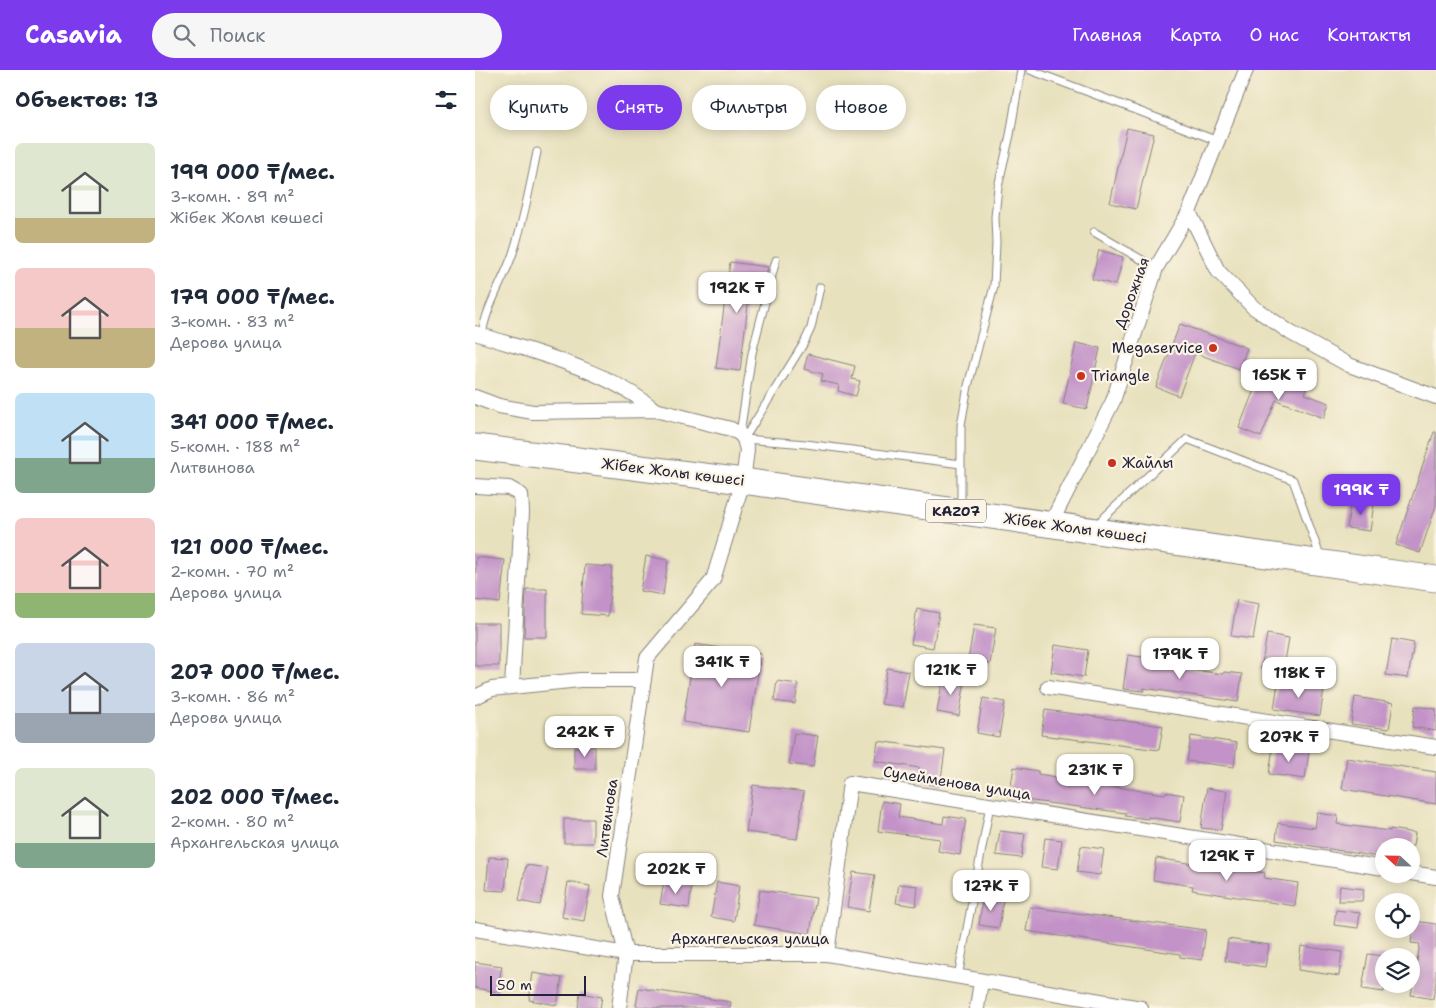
<!DOCTYPE html>
<html lang="ru">
<meta charset="utf-8">
<style>
:root{--surface:#fff;--page:#f6f6f7;--text:#1f2937;--muted:#747a83;--accent:#7c3aed}
body{margin:0;font-family:"Shantell Sans",sans-serif;background:var(--page);color:var(--text);height:100vh;display:flex;flex-direction:column;font-size:19px;white-space:nowrap}
*{box-sizing:border-box;margin:0}
p{font-size:16px;color:var(--muted)}
.icon{flex:none;width:28px;height:28px;fill:none;stroke:currentColor;stroke-width:2;stroke-linecap:round;stroke-linejoin:round}
.map{position:relative;flex:1;overflow:hidden}
.side{display:flex;flex-direction:column;background:var(--surface);width:475px}
.side>*{flex:none}
.guide{position:absolute;left:15px;top:15px;width:475px;height:45px;display:flex;gap:10px}
.needle{width:32px;rotate:292deg}
.tools{position:absolute;left:900px;top:768px;display:grid;gap:10px}
.tools a{display:grid;place-items:center;width:45px;height:45px;border-radius:50%;background:var(--surface);box-shadow:0 2px 12px #0003;font-size:25px}
.scale{position:absolute;left:15px;bottom:12px;width:96px;box-sizing:border-box;padding-left:5px;border:2px solid #22223b;border-top:0;font-size:14px;line-height:18px;white-space:nowrap;color:#22223b;-webkit-text-stroke:4px #fcf5e5;paint-order:stroke}
.price{position:absolute;translate:-50% -42px;padding:0 11px;border-radius:10px;background:#fff;color:#222;font-size:16px;line-height:32px;filter:drop-shadow(0 1px 2px #0008)}
.price::after{content:'';position:absolute;left:50%;top:30px;width:15px;height:11px;margin-left:-8px;background:inherit;clip-path:polygon(0 0,100% 0,50% 100%)}
.price.current{background:var(--accent);color:#fff}
ul{padding:0;list-style:none}
li{display:flex;align-items:center;gap:15px;height:125px;padding:0 15px}
li span{display:grid;place-items:center;flex:none;width:140px;height:100px;border-radius:8px;color:#555}
li>.icon{margin-inline-start:auto}
span .icon{width:60px;height:60px;fill:#fffc;stroke-width:1}
li b{font-size:21px}
h2{display:flex;justify-content:space-between;align-items:center;height:60px;padding:0 15px;font-size:21px}
.chip{padding:0 18px;border-radius:22px;background:var(--surface);box-shadow:0 2px 12px #0003;font-size:18px;line-height:45px}
.chip.current{background:var(--accent);color:#fff}
header{display:flex;align-items:center;gap:30px;box-sizing:border-box;height:70px;padding:0 25px;background:var(--accent);color:#fff}
header strong{font-size:24px}
nav{display:flex;gap:28px;margin-inline-start:auto;font-size:18px}
.search{width:350px;height:45px;background:var(--page);display:flex;align-items:center;gap:12px;box-sizing:border-box;padding:0 18px;border-radius:28px;color:var(--muted);font-size:19px}
main{display:flex;flex:1;min-height:0}
.map>svg:first-child{display:block}
.building{fill:#c292c8}
.lines{fill:none;stroke-linecap:round;stroke-linejoin:round}
.lane-casing{stroke:#85827c;stroke-width:9}
.street-casing{stroke:#85827c;stroke-width:16}
.highway-casing{stroke:#85827c;stroke-width:27}
.lane{stroke:#fff;stroke-width:7}
.street{stroke:#fff;stroke-width:14}
.highway{stroke:#fff;stroke-width:25}
.poi-dot{fill:#c8321e;stroke:#fcf5e5;stroke-width:2}
.labels{text-anchor:middle;dominant-baseline:central;stroke-width:4.5;stroke-linejoin:round;paint-order:stroke}
.shield{fill:#fcf5e5;stroke:#63616e;stroke-width:1}
.shield-label{font-size:14px;font-weight:bold;fill:#22223b}
.street-label{font-size:15px;fill:#22223b;stroke:#fcf5e5}
.poi-label{font-size:15px;fill:#22223b;stroke:#fcf5e5;text-anchor:start}
</style>
<header>
<strong>Casavia</strong>
<div class="search"><svg class="icon" aria-label="search" viewBox="0 0 24 24"><circle cx="10" cy="10" r="6"/><path d="M15 15l6 6"/></svg>Поиск</div>
<nav><a>Главная</a><a>Карта</a><a>О нас</a><a>Контакты</a></nav>
</header>
<main>
<section class="side">
<h2>Объектов: 13<svg class="icon" aria-label="filters" viewBox="0 0 24 24"><path d="M4 7h16M4 17h16"/><circle cx="9" cy="7" r="2"/><circle cx="15" cy="17" r="2"/></svg></h2>
<ul>
<li><span style="background:linear-gradient(#dfe7d0 75%,#c2b280 0)"><svg class="icon" aria-label="home" viewBox="0 0 24 24"><path d="M3 11l9-7 9 7M6 9v11h12V9"/></svg></span><div><b>199 000 ₸/мес.</b><p>3-комн. · 89 m²</p><p>Жібек Жолы көшесі</p></div></li>
<li><span style="background:linear-gradient(#f6c9c9 60%,#c2b280 0)"><svg class="icon" aria-label="home" viewBox="0 0 24 24"><path d="M3 11l9-7 9 7M6 9v11h12V9"/></svg></span><div><b>179 000 ₸/мес.</b><p>3-комн. · 83 m²</p><p>Дерова улица</p></div></li>
<li><span style="background:linear-gradient(#bfe0f5 65%,#7fa58c 0)"><svg class="icon" aria-label="home" viewBox="0 0 24 24"><path d="M3 11l9-7 9 7M6 9v11h12V9"/></svg></span><div><b>341 000 ₸/мес.</b><p>5-комн. · 188 m²</p><p>Литвинова</p></div></li>
<li><span style="background:linear-gradient(#f6c9c9 75%,#8fb573 0)"><svg class="icon" aria-label="home" viewBox="0 0 24 24"><path d="M3 11l9-7 9 7M6 9v11h12V9"/></svg></span><div><b>121 000 ₸/мес.</b><p>2-комн. · 70 m²</p><p>Дерова улица</p></div></li>
<li><span style="background:linear-gradient(#c9d6e8 70%,#9aa5b1 0)"><svg class="icon" aria-label="home" viewBox="0 0 24 24"><path d="M3 11l9-7 9 7M6 9v11h12V9"/></svg></span><div><b>207 000 ₸/мес.</b><p>3-комн. · 86 m²</p><p>Дерова улица</p></div></li>
<li><span style="background:linear-gradient(#dfe7d0 75%,#7fa58c 0)"><svg class="icon" aria-label="home" viewBox="0 0 24 24"><path d="M3 11l9-7 9 7M6 9v11h12V9"/></svg></span><div><b>202 000 ₸/мес.</b><p>2-комн. · 80 m²</p><p>Архангельская улица</p></div></li>
</ul>
</section>
<div class="map">
<svg width="961" height="938" viewBox="0 0 961 938">
<rect width="100%" height="100%" fill="#fcf5e5"/>
<filter id="ink" filterUnits="userSpaceOnUse"><feTurbulence type="fractalNoise" baseFrequency=".02" numOctaves="2"/><feDisplacementMap in="SourceGraphic" scale="10" xChannelSelector="R" yChannelSelector="G"/><feConvolveMatrix kernelMatrix="1 2 1 2 8 2 1 2 1" color-interpolation-filters="sRGB"/></filter>
<filter id="wash" filterUnits="userSpaceOnUse"><feTurbulence type="fractalNoise" baseFrequency=".0096" numOctaves="4" result="noise"/><feDisplacementMap in="SourceGraphic" scale="20" xChannelSelector="R" yChannelSelector="G"/><feGaussianBlur stdDeviation="1.12" result="paint"/><feColorMatrix in="noise" values="0 0 0 0 0 0 0 0 0 0 0 0 0 0 0 0 0 1.4 0 .05"/><feComposite in="paint" operator="in"/></filter>
<g filter="url(#wash)">
<rect width="100%" height="100%" fill="#e8e1bd"/>
<g id="blocks">
<path class="building" d="M652,58l27,6 -18,75 -26,-6z
M624,180l24,7 -7,28 -24,-6z
M255,192l38,5 -3,14 -14,-2 -11,92 -24,-3z
M705,254l67,24 -8,21 -44,-16 -16,43 -23,-9z
M601,273l24,5 -13,61 -24,-5z
M333,284l47,12 -3,13 8,2 -4,15 -18,-5 1,-6 -18,-4 2,-7 -19,-5z
M786,302l23,9 3,-9 23,8 -5,14 24,9 -5,15 -48,-18 -15,37 -22,-9z
M959,362h2v74l-16,47 -24,-8z
M876,430l23,3 -4,28 -23,-3z
M171,486l22,4 -5,35 -23,-4z
M1,487l29,3 -5,43 -25,-3z
M110,495l27,2 -4,49 -27,-2z
M51,519h21v48h-23z
M762,530l22,4 -6,35 -22,-3z
M442,539l22,4 -6,35 -22,-4z
M0,553h24v43h-24z
M499,555l22,3 -6,36 -22,-4z
M792,564l22,4 -6,35 -22,-4z
M917,569l22,4 -6,35 -22,-3z
M220,574l66,10 -12,78 -66,-10z
M580,575l33,5 -4,27 -33,-5z
M653,585l21,3 -1,2 38,6v3l37,5 1,-2 18,2 -4,28 -94,-14v3l-21,-2z
M412,598l22,4 -6,35 -22,-3z
M468,607l22,4 -6,35 -22,-4z
M302,611l21,3 -3,20 -21,-3z
M803,613l46,6 -4,27 -46,-7z
M880,627l38,6 -4,26 -38,-5z
M508,628l22,4 -6,35 -22,-4z
M940,636l21,3v22l-24,-4z
M570,640l118,16 -4,24 -118,-15z
M319,663l24,3 -5,31 -24,-3z
M716,666l46,7 -3,24 -47,-6z
M403,671l67,9 -5,36 -22,-4 2,-14 -45,-7z
M99,677h21v22h-21z
M798,677l36,5 -4,27 -36,-5z
M872,688l89,14v32l-94,-15z
M539,697l24,4v3l77,13 50,7 1,-2 18,3 -4,27 -32,-5v2l-23,-3 1,-3 -117,-15z
M278,715l51,7 -7,47 -51,-7z
M732,718l20,3 -6,39 -20,-2z
M407,731l18,3 -2,13 45,7 1,-8 22,3 -6,36 -22,-4 2,-12 -62,-8z
M842,743l21,3 -1,8 53,7v-2l25,4 -2,13h-29v12l-108,-18 2,-17 37,5z
M89,749h29v24h-29z
M525,761l25,3 -4,24 -25,-3z
M570,768l17,2 -4,29 -17,-2z
M606,776l23,3 -4,26 -23,-3z
M14,787l19,1 -3,33 -19,-1z
M681,788l82,13v-2l27,4 -1,5 34,5 -3,23 -103,-16 1,-4 -40,-6z
M51,795l22,3 -8,37 -21,-4z
M378,802l22,3 -6,36 -22,-4z
M189,811l28,4 -3,23 -29,-4z
M93,812l22,4 -6,35 -22,-4z
M242,812l22,4 -5,35 -23,-4z
M424,814l19,2 -2,20 -20,-3z
M865,816l24,3 -2,12h-24z
M285,820l56,8 -6,36 -56,-9z
M508,827l20,3 -4,28 -20,-3z
M555,837l176,23 -4,30 -22,-3v-3l-154,-23z
M861,840l24,3 -2,15 -24,-3z
M939,851l22,3v58l-3,17 -22,-4 9,-51 -9,-1z
M753,869l41,6 -4,22 -40,-6z
M826,876l41,6 -3,24 -41,-6z
M893,884l16,2v36l-22,-3z
M0,892l27,4 -5,26 -22,-4z
M58,903l29,5 -5,27 -28,-5z
M164,918l92,14 -1,6h-79l-15,-2z
M105,923l22,4 -2,11h-22z"/>
</g>
</g>
<g filter="url(#ink)">
<use href="#blocks" fill-opacity="0" stroke="#85827c" stroke-width="1"/>
<g class="lines">
<defs>
<path id="lane" d="M555,0l188,71
M619,162l62,36
M345,217l-9,41 -7,15 -60,96 62,5 155,20
M7,265c4,-29 22,-55 31,-82 11,-33 17,-67 24,-101
M265,364l12,-81 24,-93
M486,436v-81l7,-39 26,-100 2,-43 -1,-26 3,-30 12,-52 11,-65
M621,455l91,-86 106,41 27,76
M483,907l32,-172"/>
<path id="street" d="M714,142l29,59 35,36 38,26 58,32 87,32
M0,263c60,20 131,36 180,77
M0,327l24,9 34,6 122,-2 76,19 9,5 4,5 3,11 -4,31 -30,99 -66,78 -35,238 14,58 -7,54
M0,416l34,2 12,7 1,17 -10,175
M575,455l63,-124 43,-133 33,-56 57,-142
M573,617l388,60
M0,627l17,-8 88,-9h64
M936,803l25,4
M0,859l151,25h201l314,54
M352,884l23,-171 534,85
M502,938l4,-27"/>
<path id="highway" d="M0,377l268,34 693,98"/>
</defs>
<use href="#lane" class="lane-casing"/>
<use href="#street" class="street-casing"/>
<use href="#highway" class="highway-casing"/>
<use href="#lane" class="lane"/>
<use href="#street" class="street"/>
<use href="#highway" class="highway"/>
</g>
</g>
<g class="poi-dot">
<circle cx="738" cy="278" r="5"/>
<circle cx="606" cy="306" r="5"/>
<circle cx="637" cy="393" r="5"/>
</g>
<g class="labels">
<rect class="shield" x="451" y="429.5" width="60" height="23" rx="4"/>
<g class="shield-label">
<text x="481" y="441">KAZ07</text>
</g>
<g class="street-label">
<text transform="translate(657 223) rotate(-70)">Дорожная</text>
<text transform="translate(198 402) rotate(7)">Жібек Жолы көшесі</text>
<text transform="translate(600 458) rotate(8)">Жібек Жолы көшесі</text>
<text transform="translate(482 713) rotate(9)">Сулейменова улица</text>
<text transform="translate(132 748) rotate(-82)">Литвинова</text>
<text x="275" y="869">Архангельская улица</text>
</g>
<g class="poi-label">
<text x="728" y="278" text-anchor="end">Megaservice</text>
<text x="616" y="306">Triangle</text>
<text x="647" y="393">Жайлы</text>
</g>
</g>
</svg>
<div class="tools">
<a><svg class="needle" viewBox="-14 -14 28 28"><path d="M0-13l5 13h-10z" fill="#e53935"/><path d="M0 13l5-13h-10z" fill="#747a83"/></svg></a>
<a><svg class="icon" aria-label="locate" viewBox="0 0 24 24"><circle cx="12" cy="12" r="6"/><path d="M12 2v4M12 18v4M2 12h4M18 12h4"/></svg></a>
<a><svg class="icon" aria-label="layers" viewBox="0 0 24 24"><path d="M12 4l9 5-9 5-9-5zM3 14l9 5 9-5"/></svg></a>
</div>
<div class="scale">50 m</div>
<b class="price" style="left:262px;top:244px">192K ₸</b>
<b class="price" style="left:804px;top:331px">165K ₸</b>
<b class="price current" style="left:886px;top:446px">199K ₸</b>
<b class="price" style="left:705px;top:610px">179K ₸</b>
<b class="price" style="left:247px;top:618px">341K ₸</b>
<b class="price" style="left:476px;top:626px">121K ₸</b>
<b class="price" style="left:824px;top:629px">118K ₸</b>
<b class="price" style="left:110px;top:688px">242K ₸</b>
<b class="price" style="left:814px;top:693px">207K ₸</b>
<b class="price" style="left:620px;top:726px">231K ₸</b>
<b class="price" style="left:752px;top:812px">129K ₸</b>
<b class="price" style="left:201px;top:825px">202K ₸</b>
<b class="price" style="left:516px;top:842px">127K ₸</b>
<div class="guide">
<a class="chip">Купить</a>
<a class="chip current">Снять</a>
<a class="chip">Фильтры</a>
<a class="chip">Новое</a>
</div>
</div>
</main>
